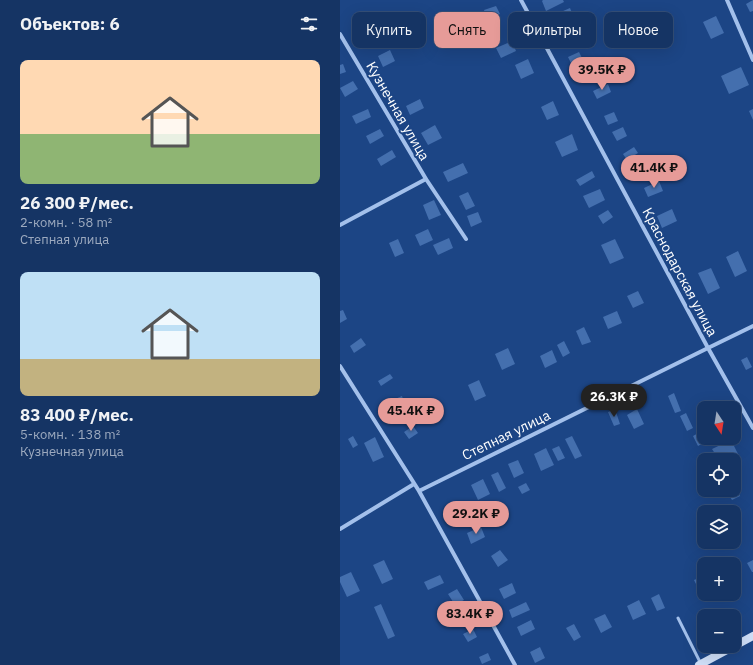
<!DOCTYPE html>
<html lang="ru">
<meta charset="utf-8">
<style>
:root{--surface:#153464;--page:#223f6d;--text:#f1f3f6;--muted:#9daabf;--line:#344f78;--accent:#e69b98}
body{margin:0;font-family:"IBM Plex Sans",sans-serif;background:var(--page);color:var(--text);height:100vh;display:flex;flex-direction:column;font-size:15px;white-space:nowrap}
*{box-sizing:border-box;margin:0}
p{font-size:13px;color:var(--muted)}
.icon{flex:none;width:22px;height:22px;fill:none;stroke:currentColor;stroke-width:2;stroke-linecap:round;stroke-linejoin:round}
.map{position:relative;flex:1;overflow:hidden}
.panel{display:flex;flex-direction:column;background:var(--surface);width:340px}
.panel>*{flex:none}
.hud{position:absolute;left:12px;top:12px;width:341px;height:36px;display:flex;gap:8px}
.needle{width:26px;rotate:168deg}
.buttons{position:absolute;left:357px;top:401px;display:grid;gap:8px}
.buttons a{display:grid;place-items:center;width:44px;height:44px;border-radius:8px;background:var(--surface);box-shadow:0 4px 16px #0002,0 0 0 1px var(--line);font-size:20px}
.price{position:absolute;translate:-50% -34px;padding:0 9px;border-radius:14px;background:var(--accent);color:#111;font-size:13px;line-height:26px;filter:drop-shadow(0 1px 2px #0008)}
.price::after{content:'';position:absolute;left:50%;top:24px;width:12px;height:9px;margin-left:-6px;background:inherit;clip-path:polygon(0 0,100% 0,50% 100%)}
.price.current{background:#222;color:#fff}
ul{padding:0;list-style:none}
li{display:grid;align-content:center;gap:8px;height:212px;padding:0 20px}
li span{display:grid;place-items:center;height:124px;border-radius:8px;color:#555}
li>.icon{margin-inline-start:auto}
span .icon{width:72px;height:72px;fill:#fffc;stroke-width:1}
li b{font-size:17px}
h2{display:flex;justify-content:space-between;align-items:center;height:48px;padding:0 20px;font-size:17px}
.tag{padding:0 14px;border-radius:8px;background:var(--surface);box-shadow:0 4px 16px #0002,0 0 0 1px var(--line);font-size:14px;line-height:36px}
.tag.current{background:var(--accent);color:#111}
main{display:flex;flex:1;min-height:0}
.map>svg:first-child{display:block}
.building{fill:#446fae}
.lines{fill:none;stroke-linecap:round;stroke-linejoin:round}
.lane{stroke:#a3c0eb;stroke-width:3}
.street{stroke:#a3c0eb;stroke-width:4}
.secondary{stroke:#cfdff8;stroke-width:8}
.labels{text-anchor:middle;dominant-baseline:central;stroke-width:4;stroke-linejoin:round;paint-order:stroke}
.street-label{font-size:14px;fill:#fff;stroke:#1c4585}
</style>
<main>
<section class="panel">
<h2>Объектов: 6<svg class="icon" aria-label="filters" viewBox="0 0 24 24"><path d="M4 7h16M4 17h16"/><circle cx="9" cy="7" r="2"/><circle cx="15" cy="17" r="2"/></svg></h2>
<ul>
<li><span style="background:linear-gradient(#ffd9b3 60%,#8fb573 0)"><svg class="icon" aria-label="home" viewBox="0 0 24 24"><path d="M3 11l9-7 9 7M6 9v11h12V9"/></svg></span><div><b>26 300 ₽/мес.</b><p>2-комн. · 58 m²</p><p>Степная улица</p></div></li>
<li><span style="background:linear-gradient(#bfe0f5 70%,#c2b280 0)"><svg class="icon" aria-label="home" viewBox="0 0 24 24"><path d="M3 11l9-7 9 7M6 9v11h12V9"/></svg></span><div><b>83 400 ₽/мес.</b><p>5-комн. · 138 m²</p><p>Кузнечная улица</p></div></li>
</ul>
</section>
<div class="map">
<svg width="413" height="665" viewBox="0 0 413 665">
<rect width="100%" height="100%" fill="#1c4585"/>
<path class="building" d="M203,0h20l1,2 -18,9 -4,-10z
M413,0v11l-3,1 -4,-8z
M156,6l4,8 -13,5 -3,-9z
M230,8l4,10 -15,7 -5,-10z
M376,16l8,17 -13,6 -8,-17z
M35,18l2,11 -13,3 -2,-11z
M236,27l5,9 -7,5 -6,-9z
M172,41l4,10 -15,7 -5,-10z
M50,50l5,11 -12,6 -5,-11z
M239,52l7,14 -11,5 -7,-14z
M188,59l6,14 -13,6 -6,-14z
M3,64l3,8 -6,2v-9z
M401,67l8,18 -20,9 -8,-18z
M255,68l3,7 -14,7 -4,-8z
M13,81l5,8 -13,8 -5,-9z
M268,84l3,8 -14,7 -4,-8z
M80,99l4,9 -14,7 -4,-9z
M213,101l6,14 -12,5 -6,-13z
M28,109l3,8 -15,7 -4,-8z
M413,109v11l-4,-9z
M274,112l4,9 -10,4 -4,-9z
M95,125l7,13 -14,7 -7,-12z
M283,127l4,9 -10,5 -5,-9z
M40,129l4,7 -14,8 -4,-8z
M232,134l6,16 -16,7 -7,-15z
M294,147l4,6 -11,7 -4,-6z
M52,150l4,7 -15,9 -4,-7z
M123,163l5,10 -20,9 -5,-10z
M252,171l3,6 -15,9 -4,-6z
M319,181l4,10 -15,6 -4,-9z
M260,189l5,11 -16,8 -6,-12z
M128,192l7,14 -9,4 -7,-14z
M94,200l7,15 -12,5 -6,-15z
M332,209l5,12 -15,7 -5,-12z
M268,210l5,7 -10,7 -5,-8z
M138,212l4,10 -11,5 -4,-11z
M88,229l5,11 -13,6 -5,-11z
M109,238l4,10 -15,7 -5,-10z
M58,239l6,14 -9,4 -6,-14z
M275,239l9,19 -14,6 -9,-19z
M398,251l9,20 -12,6 -9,-20z
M371,268l9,20 -12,6 -10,-21z
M298,291l6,12 -11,5 -6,-12z
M3,310l4,9 -7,4v-12z
M277,311l5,12 -14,6 -5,-12z
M244,327l7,15 -9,3 -6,-14z
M21,338l5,7 -12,8 -4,-7z
M224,341l6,12 -7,4 -6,-12z
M168,348l7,16 -13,6 -7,-16z
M212,350l5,12 -12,6 -5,-12z
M407,357l5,10 -6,3 -5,-10z
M50,374l3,4 -12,8 -3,-5z
M139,380l7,16 -11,5 -7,-16z
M334,393l7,18 -6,2 -7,-17z
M62,396l2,6 -14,6 -2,-6z
M275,409l5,15 -6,2 -6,-14z
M297,409l7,15 -10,5 -7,-14z
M364,411v13l-3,2 -5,-11z
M346,413l7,15 -6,3 -7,-15z
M73,426l5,7 -9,6 -5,-7z
M362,431l2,4v3h2l1,3 -9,5 -5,-10z
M13,436l5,9 -5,3 -5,-9z
M232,436l10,20 -7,3 -10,-20z
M35,437l9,20 -11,5 -9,-19z
M391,440l9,18 -6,3v-1h-15l-7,-11z
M219,446l6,12 -7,3 -6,-12z
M206,448l8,17 -13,6 -7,-17z
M178,460l6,13 -10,5 -6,-14z
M158,472l8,16 -7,4 -8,-17z
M143,479l7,15 -12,6 -7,-15z
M186,483l4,7 -8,4 -4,-7z
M394,484l6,12 -8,4 -6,-10h8z
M141,527l4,10 -14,7 -4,-11z
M160,550l8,10 -10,7 -7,-11z
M44,560l9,19 -11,5 -9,-19z
M413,560v12h-1l-5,-9z
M11,572l9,19 -13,6 -7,-15v-5z
M100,575l4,8 -16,7 -4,-8z
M364,576v12l-5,2 -5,-10z
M172,583l4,10 -12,6 -5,-10z
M117,589l7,11 -9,5 -7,-11z
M319,594l6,14 -8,3 -6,-13z
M299,600l7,14 -13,6 -6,-14z
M186,602l4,8 -18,8 -3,-8z
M41,604l14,32 -7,3 -14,-32z
M124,609l5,9 -8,4 -5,-8z
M265,614l7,13 -11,6 -7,-14z
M191,620l4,9 -14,7 -4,-9z
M234,624l7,13 -7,4 -8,-13z
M133,629l4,8 -9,5 -5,-8z
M200,647l5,11 -10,5 -5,-11z
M148,653l3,7 -9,4 -3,-7z"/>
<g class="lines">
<path class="lane" d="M338,618l23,46"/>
<path class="street" d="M181,0l187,348 45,80
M387,0l26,60
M0,34l86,145 -86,46
M86,179l40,60
M0,366l79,125 96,174
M79,491l289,-143 45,-22
M0,529l74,-45"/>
<path class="secondary" d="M359,665l54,-29"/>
</g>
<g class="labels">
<g class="street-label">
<text transform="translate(58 111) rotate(60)">Кузнечная улица</text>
<text transform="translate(340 272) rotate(62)">Краснодарская улица</text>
<text transform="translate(166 435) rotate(-26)">Степная улица</text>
</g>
</g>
</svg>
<div class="buttons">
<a><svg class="needle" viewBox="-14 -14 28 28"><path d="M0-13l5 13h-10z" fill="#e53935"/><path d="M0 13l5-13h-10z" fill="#9daabf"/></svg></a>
<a><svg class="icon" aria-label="locate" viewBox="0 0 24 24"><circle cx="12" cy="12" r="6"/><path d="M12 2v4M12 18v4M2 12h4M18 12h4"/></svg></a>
<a><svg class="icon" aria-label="layers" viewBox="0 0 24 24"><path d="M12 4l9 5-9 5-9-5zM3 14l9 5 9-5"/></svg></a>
<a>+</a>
<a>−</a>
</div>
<b class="price" style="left:262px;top:91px">39.5K ₽</b>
<b class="price" style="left:314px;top:189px">41.4K ₽</b>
<b class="price current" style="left:274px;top:418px">26.3K ₽</b>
<b class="price" style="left:71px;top:432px">45.4K ₽</b>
<b class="price" style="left:136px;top:535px">29.2K ₽</b>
<b class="price" style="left:130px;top:635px">83.4K ₽</b>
<div class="hud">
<a class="tag">Купить</a>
<a class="tag current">Снять</a>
<a class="tag">Фильтры</a>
<a class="tag">Новое</a>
</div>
</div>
</main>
